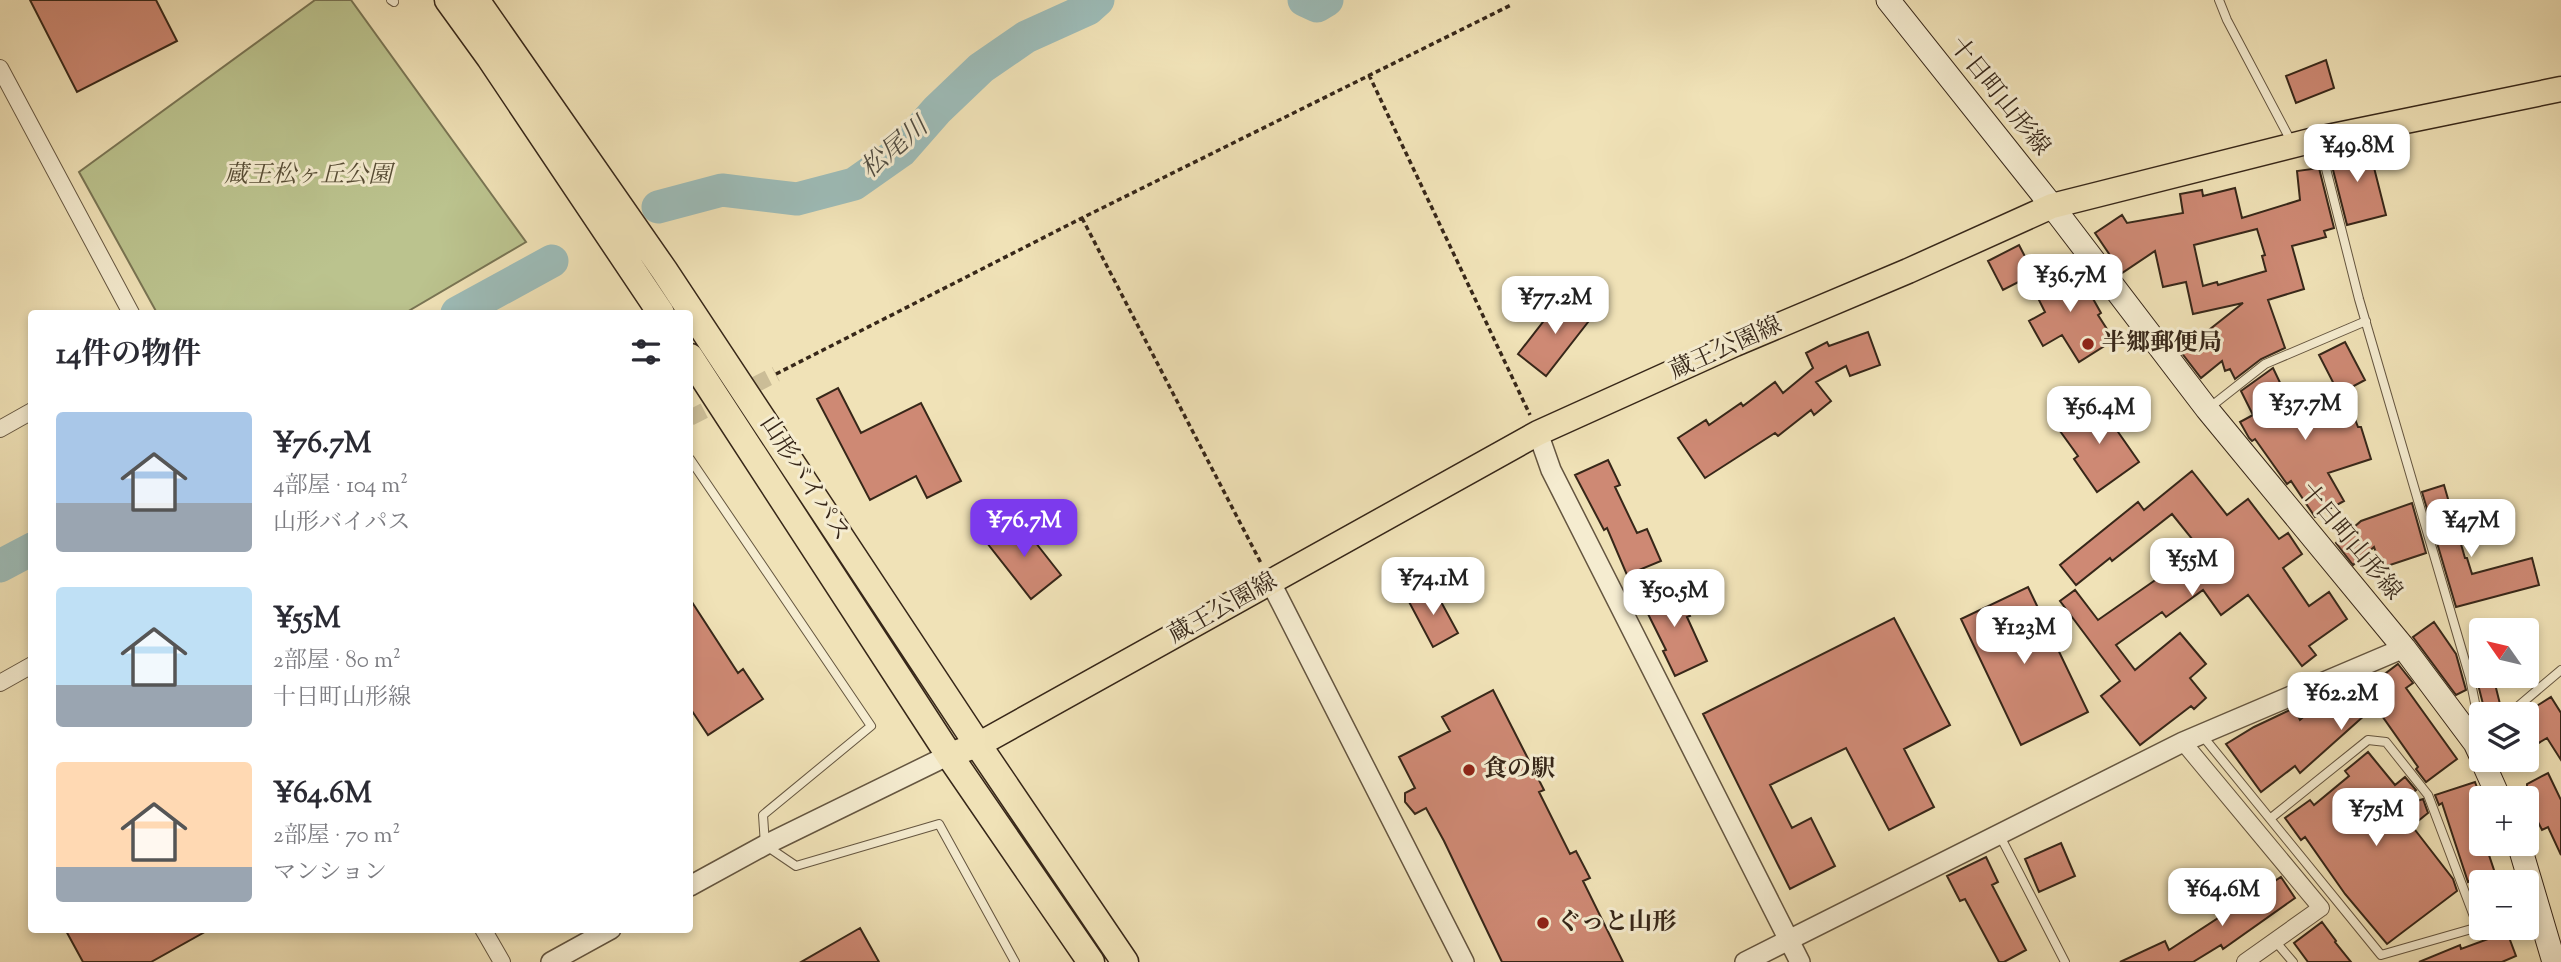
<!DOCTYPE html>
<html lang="ja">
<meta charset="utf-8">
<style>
:root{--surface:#fff;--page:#f2f2f3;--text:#2b2b33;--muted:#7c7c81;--accent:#7c3aed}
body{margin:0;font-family:"Sorts Mill Goudy","Noto Serif JP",serif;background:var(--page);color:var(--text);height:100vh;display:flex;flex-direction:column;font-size:26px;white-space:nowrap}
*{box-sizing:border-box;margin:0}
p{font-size:23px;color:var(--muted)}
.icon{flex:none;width:38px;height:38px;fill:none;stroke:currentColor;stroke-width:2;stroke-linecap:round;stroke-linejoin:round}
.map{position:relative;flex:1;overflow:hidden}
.panel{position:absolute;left:28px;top:310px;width:665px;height:623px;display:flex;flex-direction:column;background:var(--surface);border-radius:7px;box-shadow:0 4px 10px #0003}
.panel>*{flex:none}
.needle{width:46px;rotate:304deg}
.buttons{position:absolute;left:2469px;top:618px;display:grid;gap:14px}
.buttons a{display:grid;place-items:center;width:70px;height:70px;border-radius:7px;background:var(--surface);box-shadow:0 4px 10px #0003;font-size:35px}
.price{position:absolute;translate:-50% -60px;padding:0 16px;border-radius:14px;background:#fff;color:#222;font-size:23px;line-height:46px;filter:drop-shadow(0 2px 4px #0008)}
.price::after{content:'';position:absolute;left:50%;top:42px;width:21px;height:16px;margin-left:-10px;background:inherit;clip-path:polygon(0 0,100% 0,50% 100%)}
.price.on{background:var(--accent);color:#fff}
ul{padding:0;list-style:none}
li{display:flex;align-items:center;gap:21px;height:175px;padding:0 28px}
li span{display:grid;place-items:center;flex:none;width:196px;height:140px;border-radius:7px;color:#555}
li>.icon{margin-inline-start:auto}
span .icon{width:84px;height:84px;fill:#fffc;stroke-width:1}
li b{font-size:30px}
h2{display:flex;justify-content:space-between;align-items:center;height:84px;padding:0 28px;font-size:30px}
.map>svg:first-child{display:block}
.green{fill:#bbc38e;stroke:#797554;stroke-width:2}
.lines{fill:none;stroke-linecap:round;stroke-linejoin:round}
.river{stroke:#9dbcb8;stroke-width:33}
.building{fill:#ce8974;stroke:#372719;stroke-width:2;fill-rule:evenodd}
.minor-tunnel{stroke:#cbbd97;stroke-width:16;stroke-dasharray:16 8;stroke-linecap:butt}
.service-casing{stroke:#655640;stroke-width:10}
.minor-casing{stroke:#655640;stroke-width:18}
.tertiary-casing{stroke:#655640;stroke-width:22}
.secondary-casing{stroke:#372719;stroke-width:25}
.primary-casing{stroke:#372719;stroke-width:27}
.trunk-casing{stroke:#372719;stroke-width:29}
.path{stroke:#372719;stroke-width:3.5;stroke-dasharray:5 3.5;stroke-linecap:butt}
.service{stroke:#f5ecd0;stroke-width:8}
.minor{stroke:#f5ecd0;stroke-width:16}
.tertiary{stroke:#f5ecd0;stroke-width:19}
.secondary{stroke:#f5ecd0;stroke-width:23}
.primary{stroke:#f0e2b7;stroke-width:24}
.trunk{stroke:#f0e2b7;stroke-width:26}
.poi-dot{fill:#8f2418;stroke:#f5ecd0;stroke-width:2.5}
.labels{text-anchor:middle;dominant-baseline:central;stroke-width:6;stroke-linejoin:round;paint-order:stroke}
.street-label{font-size:24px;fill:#372719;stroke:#f5ecd0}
.park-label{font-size:24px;font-style:italic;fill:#584e36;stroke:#f5ecd0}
.poi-label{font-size:24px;font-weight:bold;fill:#372719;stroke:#f5ecd0;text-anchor:start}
.water-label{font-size:26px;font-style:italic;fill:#504c41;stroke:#f5ecd0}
</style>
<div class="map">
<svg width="2561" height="962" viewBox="0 0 2561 962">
<rect width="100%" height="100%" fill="#f0e2b7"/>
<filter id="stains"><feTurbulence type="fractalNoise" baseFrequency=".00286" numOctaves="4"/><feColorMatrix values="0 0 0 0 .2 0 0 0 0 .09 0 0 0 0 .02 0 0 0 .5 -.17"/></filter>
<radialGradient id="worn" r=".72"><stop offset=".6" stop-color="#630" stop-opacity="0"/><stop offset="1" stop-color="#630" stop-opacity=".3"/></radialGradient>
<path class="green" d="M315,0h36l175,242 -121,71h-248l-78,-141z"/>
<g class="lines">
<path class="river" d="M1304,0l13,6 10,-6
M658,207l64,-17 75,9 57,-15 47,-33 36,-41 44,-42 45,-31 62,-28 10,-9
M457,313l95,-52
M0,566l32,-17"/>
</g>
<path class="building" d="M30,0h126l21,41 -100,51z
M2326,60l8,28 -38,15 -10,-27z
M2368,144l18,71 -39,10 -18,-71z
M2319,168l15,60 -10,3 2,6 -34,9 12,43 -36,11 17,48 -24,11 -26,20 -5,-10 -5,2 -3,-10 -21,17 -20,-26 62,-49 -50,11 -7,-32 -23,5 -8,-36 -33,22 -27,-40 27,-18 5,8 56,-10 -3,-19 22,-4 1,6 32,-8 7,30 58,-18 -3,-29zM2257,229l8,26 -3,1 4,15 -48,14 -1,-3 -14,4 -9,-41z
M2019,245l15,29 -31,16 -15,-29z
M2074,265l27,48 -3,2 16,25 -35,22 -17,-27 -19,11 -14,-25 16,-9 -13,-26z
M1564,295l28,22 -46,59 -28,-22z
M1868,332l12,33 -30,11 -4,-10 -30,16 15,19 -17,14 -3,-5 -33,26 -3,-3 -70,45 -27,-40 28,-18 3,5 32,-22 2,3 32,-24 8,11 30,-25 -7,-15 21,-11 2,4z
M2345,342l20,38 -26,14 -20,-39z
M2273,368l11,23 -7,3 14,27 56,-23 11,29h3l10,32 -43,14 16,28 -29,16 -24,-36 -4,3 -32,-45 -3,2 -3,-3 -9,-16 13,-7 -12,-24z
M838,388l23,45 60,-30 40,78 -34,17 -11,-22 -46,24 -53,-101z
M2103,401l18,24 -5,4 23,33 -42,30 -23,-33 4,-3 -18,-25z
M1608,460l12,25 -5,2 22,46 10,-4 14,32 -34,14 -20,-47 -3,2 -29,-55z
M2192,471l35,44 21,-16 31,40 9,-6 14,21 -19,14 26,38 20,-14 18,27 -38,27 7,9 -14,11 -54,-71 -27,20 -18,-25 -37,27 -4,-5 -46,33 19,25 45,-37 26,31 -16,14 16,20 -12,11 -3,-3 -51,39 -39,-49 19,-15 -60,-80 15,-11 23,30 86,-60 -6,-8 15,-12 -21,-26 -60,47 -2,-3 -34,27 -16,-20 78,-63 6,8z
M2444,485l21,73h2l5,16 60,-16 7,27 -83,22 -34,-115z
M2412,503l14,50 -45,15 -7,-21 -21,18 -17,-22 25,-22z
M1017,519l44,56 -30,24 -44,-56z
M1673,583l17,33 -3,1 20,44 -32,15 -12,-25 3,-1 -25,-50z
M1433,587l25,46 -25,14 -25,-47z
M2028,587l60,125 -67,33 -60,-126z
M690,599l48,74 5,-4 20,30 -55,36 -18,-27z
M1894,618l56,107 -46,24 30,58 -45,23 -43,-82 -76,37 22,43 19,-10 24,48 -45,23 -87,-175z
M2434,622l22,32 10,36 -10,5 -43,-58z
M2482,650v26h11l7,28 -16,4 -13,-51z
M2398,664l15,19 -7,5 51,71 -31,23 -10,-13 2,-2 -43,-61 -75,67 -5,-7 -34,26 -35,-48 28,-17 40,-19 6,12 32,-28 8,-4 10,12z
M1493,690l51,100 -5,2 31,62 6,-3 14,27 -7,3 40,81h-121l-58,-121 -18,-33 -11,6 -10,-12v-9l10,-5 -16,-31 51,-26 -8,-14z
M2551,697l10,16v47l-14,-22 -20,12v-38z
M2368,752l27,33 10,-8 11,13 -26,20 33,-11 5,14 -16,13 41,53 4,12 -70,53 -42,-50 -40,-57 -4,3 -16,-22 25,-18 4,5 35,-29 -4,-5z
M2548,773l13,27v55l-13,-28 -6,3 -15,-30v-16z
M2475,782l7,19v43h23l1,5 -17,6 9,27h-25l-1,-2 -4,2 -26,-79 -3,2 -4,-10z
M2061,843l14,33 -36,16 -14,-33z
M1986,857l12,25 -6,3 34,65 -22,12h-5l-34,-63 -5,2 -13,-25z
M2281,877l14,21 -72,51 -2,-4 -28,17h-73l45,-21 4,9z
M2322,922l14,19 -1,1 16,20h-43l-14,-19z
M860,928l19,34h-78z
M65,929h145l-59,33h-68z
M2507,932l9,24 -14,6h-83l41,-17 1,4z"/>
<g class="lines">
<path class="minor-tunnel" d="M690,418l86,-44"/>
<defs>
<path id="service" d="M391,0l3,2
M2219,0l8,20 65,123
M2319,141l40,158 111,379 7,35 -2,23
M2209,408l56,-44 101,-43
M690,459l181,267 -108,89 2,30 31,21 143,-42 76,138
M2509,714l52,-44
M2201,734l180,221 101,-29
M2271,818l97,-78 18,2 42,53 50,132
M1999,834l66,128
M2275,941l18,21"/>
<path id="minor" d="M0,68l131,245
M0,429l32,-18
M0,683l32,-18
M2183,742l138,166 -76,54
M483,929l19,33"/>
<path id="tertiary" d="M1538,433l13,37 249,492
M1271,583l193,379
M690,886l75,-41 184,-90
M551,962l60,-33
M1745,962l438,-220 221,-94"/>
<path id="secondary" d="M1888,0l164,206 155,203 197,239 71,95 7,15
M2482,760l17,38
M2519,844l35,118"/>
<path id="primary" d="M949,755l29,-10 560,-312 197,-89 173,-73 144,-65 266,-67 243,-50"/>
<path id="trunk" d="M448,0l42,58 171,255
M476,0l188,270 314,475 147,217
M690,357l259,398 142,207"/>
</defs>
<use href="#service" class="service-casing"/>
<use href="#minor" class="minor-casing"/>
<use href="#tertiary" class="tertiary-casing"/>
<use href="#secondary" class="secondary-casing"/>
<use href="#primary" class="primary-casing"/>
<use href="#trunk" class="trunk-casing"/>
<path class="path" d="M1369,75l161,340
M1082,218l180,347
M776,374l306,-156 429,-213"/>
<use href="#service" class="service"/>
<use href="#minor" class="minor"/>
<use href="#tertiary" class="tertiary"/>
<use href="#secondary" class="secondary"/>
<use href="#primary" class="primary"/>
<use href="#trunk" class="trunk"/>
</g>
<g class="poi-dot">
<circle cx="2088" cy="344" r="7"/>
<circle cx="1469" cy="770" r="7"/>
<circle cx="1543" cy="923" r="7"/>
</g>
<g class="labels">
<g class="street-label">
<text transform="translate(1999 97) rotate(51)">十日町山形線</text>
<text transform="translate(1726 349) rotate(-24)">蔵王公園線</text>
<text transform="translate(804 479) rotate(57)">山形バイパス</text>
<text transform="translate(2350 542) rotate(50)">十日町山形線</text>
<text transform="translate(1223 609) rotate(-29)">蔵王公園線</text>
</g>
<g class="park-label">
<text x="308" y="176">蔵王松ヶ丘公園</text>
</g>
<g class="poi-label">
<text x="2102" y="344">半郷郵便局</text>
<text x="1483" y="770">食の駅</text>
<text x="1557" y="923">ぐっと山形</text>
</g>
<g class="water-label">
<text transform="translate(895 149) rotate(-40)">松尾川</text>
</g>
</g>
<rect width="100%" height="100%" filter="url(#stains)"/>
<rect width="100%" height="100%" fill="url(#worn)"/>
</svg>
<div class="buttons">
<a><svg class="needle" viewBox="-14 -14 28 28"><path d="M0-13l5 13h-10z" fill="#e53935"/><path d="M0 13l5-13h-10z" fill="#7c7c81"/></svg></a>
<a><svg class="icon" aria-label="layers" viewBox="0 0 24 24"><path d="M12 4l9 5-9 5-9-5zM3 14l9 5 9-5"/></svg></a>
<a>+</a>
<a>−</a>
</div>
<b class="price" style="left:2357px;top:184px">¥49.8M</b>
<b class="price" style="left:2070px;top:314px">¥36.7M</b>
<b class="price" style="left:1555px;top:336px">¥77.2M</b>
<b class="price" style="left:2305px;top:442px">¥37.7M</b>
<b class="price" style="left:2099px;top:446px">¥56.4M</b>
<b class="price on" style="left:1024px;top:559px">¥76.7M</b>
<b class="price" style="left:2471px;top:559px">¥47M</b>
<b class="price" style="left:2192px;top:598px">¥55M</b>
<b class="price" style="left:1433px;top:617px">¥74.1M</b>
<b class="price" style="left:1674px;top:629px">¥50.5M</b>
<b class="price" style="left:2024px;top:666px">¥123M</b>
<b class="price" style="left:2341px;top:732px">¥62.2M</b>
<b class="price" style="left:2376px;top:848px">¥75M</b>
<b class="price" style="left:2222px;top:928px">¥64.6M</b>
<section class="panel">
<h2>14件の物件<svg class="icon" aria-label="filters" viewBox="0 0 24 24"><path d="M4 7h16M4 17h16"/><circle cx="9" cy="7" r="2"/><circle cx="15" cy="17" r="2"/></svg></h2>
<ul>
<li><span style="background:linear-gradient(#a9c7e8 65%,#9aa5b1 0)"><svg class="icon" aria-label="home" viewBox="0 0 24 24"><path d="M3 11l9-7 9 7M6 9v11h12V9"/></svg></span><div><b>¥76.7M</b><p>4部屋 · 104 m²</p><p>山形バイパス</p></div></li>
<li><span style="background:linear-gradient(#bfe0f5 70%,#9aa5b1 0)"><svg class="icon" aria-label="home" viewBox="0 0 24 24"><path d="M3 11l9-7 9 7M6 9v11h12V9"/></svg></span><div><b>¥55M</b><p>2部屋 · 80 m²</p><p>十日町山形線</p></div></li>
<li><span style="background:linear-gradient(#ffd9b3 75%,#9aa5b1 0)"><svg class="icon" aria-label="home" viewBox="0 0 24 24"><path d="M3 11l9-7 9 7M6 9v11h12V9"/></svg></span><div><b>¥64.6M</b><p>2部屋 · 70 m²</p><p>マンション</p></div></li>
</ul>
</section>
</div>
